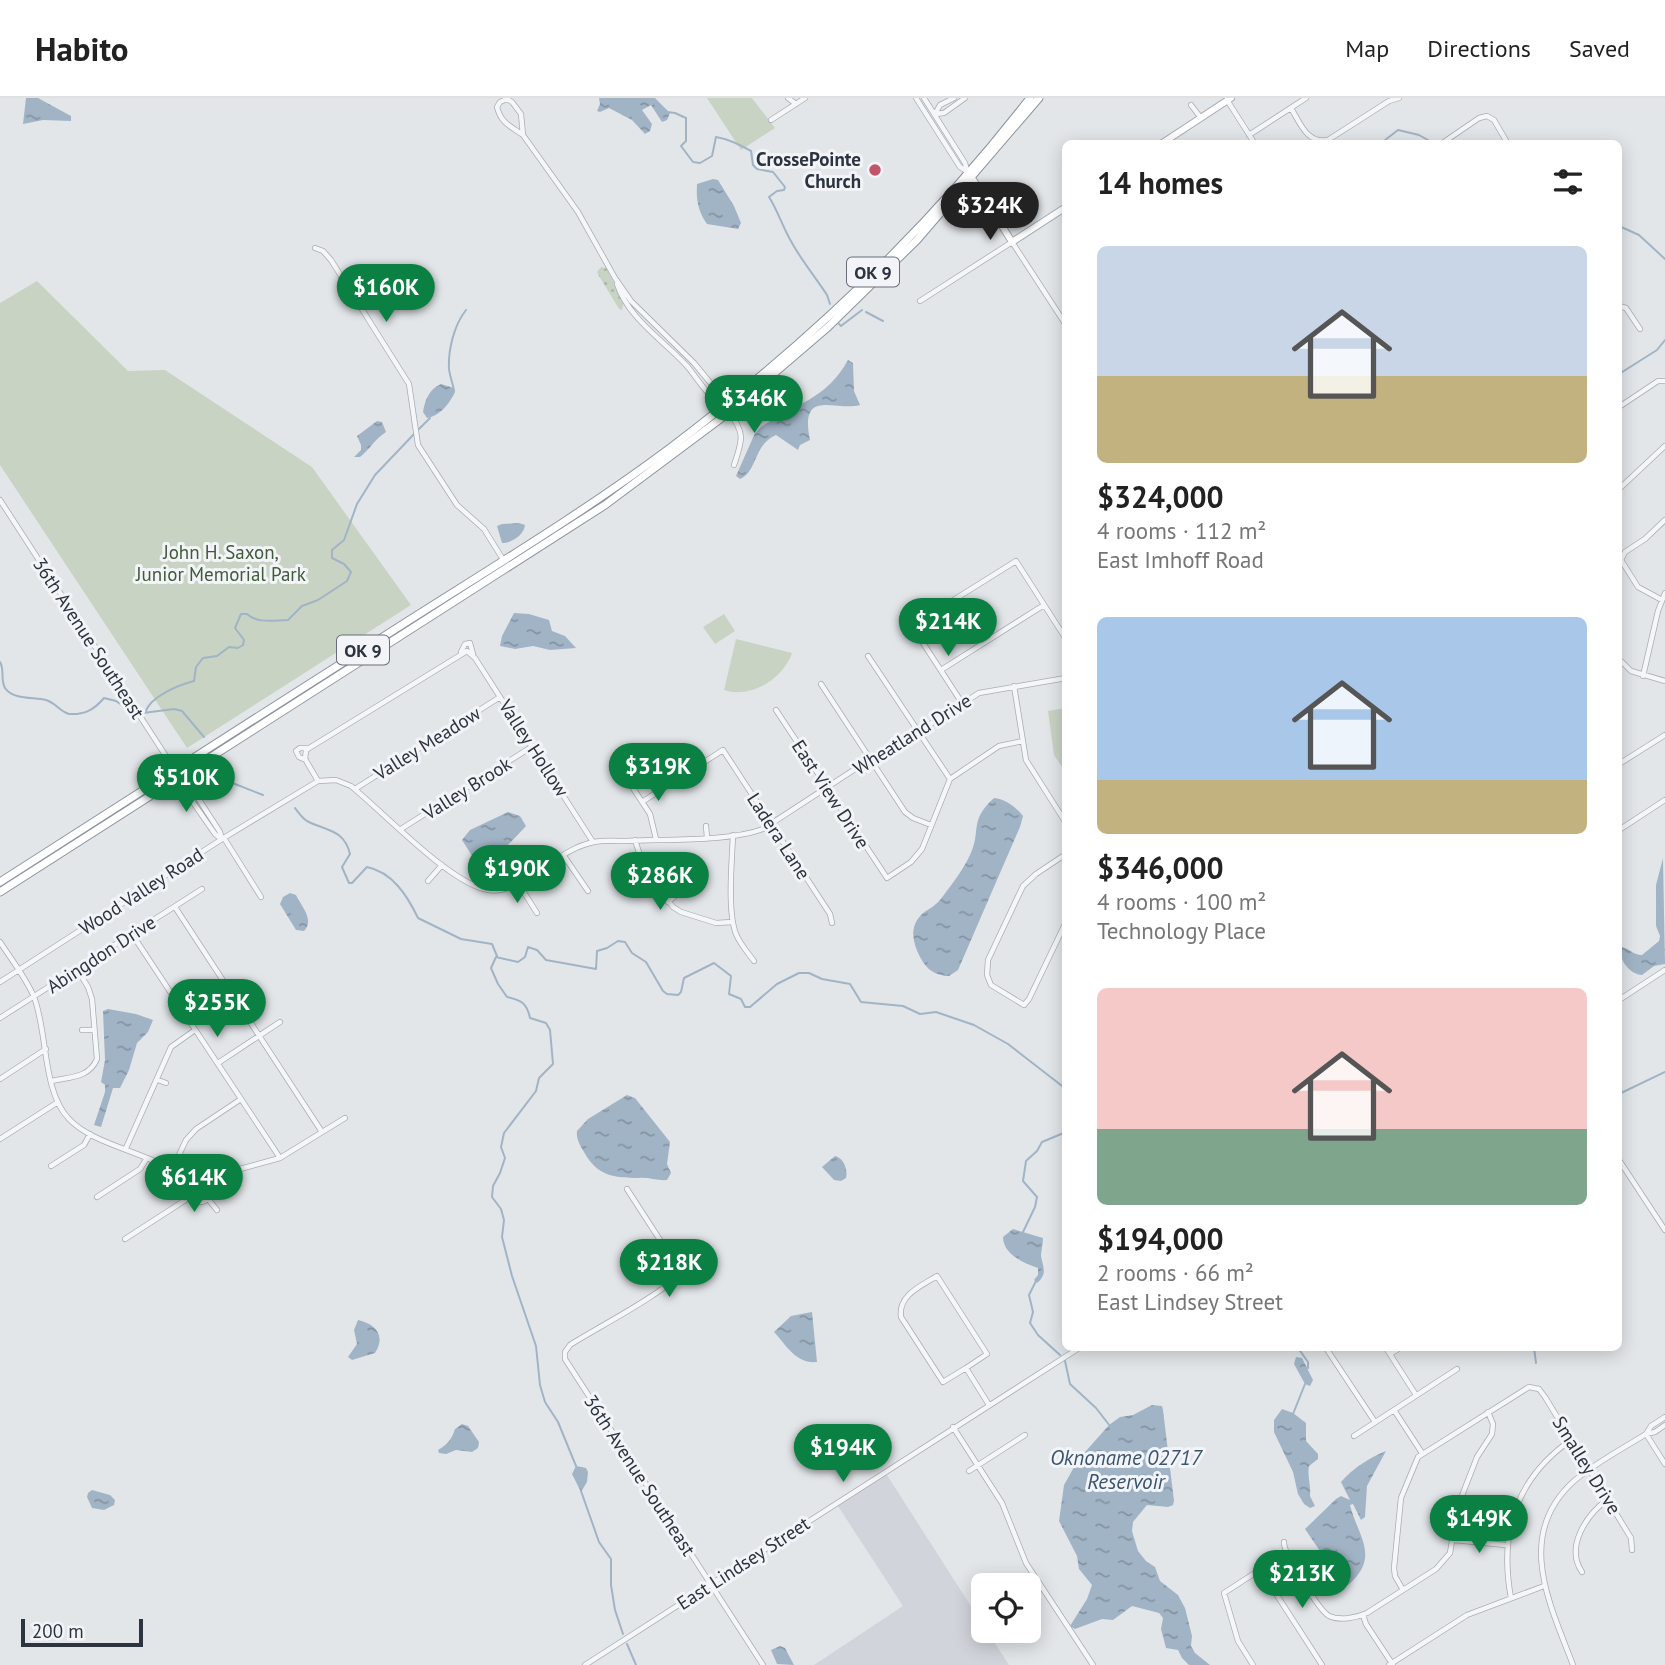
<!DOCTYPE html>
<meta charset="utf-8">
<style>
:root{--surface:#fff;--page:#f2f2f2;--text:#222;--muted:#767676;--line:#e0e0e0;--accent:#0b8043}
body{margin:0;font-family:"PT Sans",sans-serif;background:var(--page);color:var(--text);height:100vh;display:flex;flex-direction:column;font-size:26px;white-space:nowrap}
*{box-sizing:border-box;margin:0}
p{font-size:23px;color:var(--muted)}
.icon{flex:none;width:38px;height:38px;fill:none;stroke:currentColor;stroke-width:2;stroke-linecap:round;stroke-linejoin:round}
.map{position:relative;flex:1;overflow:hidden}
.side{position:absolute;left:1062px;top:42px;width:560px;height:1211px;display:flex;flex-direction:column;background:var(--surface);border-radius:10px;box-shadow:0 4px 18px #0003}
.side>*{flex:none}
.buttons{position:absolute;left:971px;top:1475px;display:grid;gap:14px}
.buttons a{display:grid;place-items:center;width:70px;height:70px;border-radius:10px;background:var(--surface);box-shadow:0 4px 18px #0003;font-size:35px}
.scale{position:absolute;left:21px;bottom:18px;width:122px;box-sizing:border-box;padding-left:7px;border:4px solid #2c3440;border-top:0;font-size:19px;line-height:24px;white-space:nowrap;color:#2c3440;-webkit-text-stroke:5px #f2f4f7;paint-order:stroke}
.price{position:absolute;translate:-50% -60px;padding:0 16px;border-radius:24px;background:var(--accent);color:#fff;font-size:23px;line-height:46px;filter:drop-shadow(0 2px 4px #0008)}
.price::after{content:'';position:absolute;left:50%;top:42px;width:21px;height:16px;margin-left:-10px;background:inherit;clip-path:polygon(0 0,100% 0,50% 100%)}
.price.current{background:#222;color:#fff}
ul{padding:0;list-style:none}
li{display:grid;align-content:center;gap:14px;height:371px;padding:0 35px}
li span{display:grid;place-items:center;height:217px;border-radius:10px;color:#555}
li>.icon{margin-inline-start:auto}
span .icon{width:126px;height:126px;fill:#fffc;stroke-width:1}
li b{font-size:30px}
h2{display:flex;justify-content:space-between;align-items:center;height:84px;padding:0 35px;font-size:30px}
header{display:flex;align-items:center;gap:42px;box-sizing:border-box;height:98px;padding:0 35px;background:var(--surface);border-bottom:2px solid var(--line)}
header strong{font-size:33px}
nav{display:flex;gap:38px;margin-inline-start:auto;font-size:24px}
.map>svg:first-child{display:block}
.built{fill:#d1d5db}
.grass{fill:url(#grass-dots)}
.park{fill:#c9d3c4}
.water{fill:url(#water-ripples)}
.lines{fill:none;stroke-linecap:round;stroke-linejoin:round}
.stream{stroke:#a1b4c6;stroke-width:2}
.minor-casing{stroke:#a8adb3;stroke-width:6}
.major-casing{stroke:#a3aab4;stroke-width:8}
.highway-casing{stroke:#8b949f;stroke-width:9}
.minor{stroke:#f5f6f8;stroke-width:4.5}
.major{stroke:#fff;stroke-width:6}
.highway{stroke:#fff;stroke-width:7}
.poi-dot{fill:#c25469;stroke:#f2f4f7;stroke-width:2.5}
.labels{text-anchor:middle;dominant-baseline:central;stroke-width:6;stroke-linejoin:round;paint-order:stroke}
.shield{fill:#f2f4f7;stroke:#676e77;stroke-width:2}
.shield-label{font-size:18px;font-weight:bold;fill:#2c3440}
.poi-label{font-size:19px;font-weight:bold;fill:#2c3440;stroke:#f2f4f7;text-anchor:end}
.park-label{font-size:19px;fill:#425a3b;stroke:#f2f4f7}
.street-label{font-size:19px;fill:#2c3440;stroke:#f2f4f7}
.water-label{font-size:21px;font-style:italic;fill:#3a5470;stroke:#f2f4f7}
</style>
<header>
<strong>Habito</strong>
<nav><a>Map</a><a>Directions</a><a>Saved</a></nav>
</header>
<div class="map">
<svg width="1665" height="1567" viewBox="0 0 1665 1567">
<defs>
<pattern id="grass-dots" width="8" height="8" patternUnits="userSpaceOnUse" patternTransform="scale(1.75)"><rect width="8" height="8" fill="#c9d3c4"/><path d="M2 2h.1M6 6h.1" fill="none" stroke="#adb6a9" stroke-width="1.8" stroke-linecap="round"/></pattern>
<pattern id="water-ripples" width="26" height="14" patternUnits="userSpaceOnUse" patternTransform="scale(1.75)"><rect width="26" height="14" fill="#a1b4c6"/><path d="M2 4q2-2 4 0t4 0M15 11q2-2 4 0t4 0" fill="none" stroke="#8393a2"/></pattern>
</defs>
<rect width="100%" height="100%" fill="#e3e6e9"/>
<path class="built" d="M885,1374l98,153 1,6h3l22,34h-195l89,-59 -67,-103z"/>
<path class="grass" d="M601,169l5,1 18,34 -2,8 -3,-1 -20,-33 -2,-4z"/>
<path class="park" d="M707,0h45l23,30 -34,22z
M37,183l91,90 37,-1 147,97 99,138 -224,143 -187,-283v-162z
M724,516l11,17 -20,13 -12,-17z
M736,541l56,14c-9,26 -41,46 -68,37z
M1066,610v65l-12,-18 -6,-44z"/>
<path class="water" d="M26,0h12l33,18v5l-28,-1 -20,4z
M599,0h56l15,15 -3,7 -5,2 -11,-17 -9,5 10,14 -2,7 -5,3 -13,-14 -23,-12 -9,4 -3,-1 3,-7z
M713,81l5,1 16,26 7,17 -3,6 -31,-5c-9,-13 -11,-24 -10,-40z
M848,262l5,3 1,28 6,14c-24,7 -61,-18 -50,35l-10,5 -2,5 -22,-15c-23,10 -18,36 -36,44l-4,-3 19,-43 6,-6c35,-24 65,-27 87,-67z
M441,286l13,4 1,4c-5,11 -15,24 -28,26l-4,-6c2,-12 6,-23 18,-28z
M377,323l5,1 4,10c-13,9 -16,17 -26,25h-6l7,-7v-5l-4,-9z
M519,425l6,2c-1,10 -13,18 -23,18l-5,-17 5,-2z
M514,515l15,1 20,6 3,11 13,5 11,12 -26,2 -17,-4 -18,3 -15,-3 2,-10z
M994,700c11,1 22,9 29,18l-3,11 -62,143 -9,6c-15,-1 -22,-6 -29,-19 -8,-16 -11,-31 3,-44 6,-4 13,-8 17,-13 10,-13 23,-30 30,-45 12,-25 -2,-33 24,-57z
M508,714l12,4 6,10c-12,13 -32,36 -50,36l-14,-22 8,-10z
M1663,760l2,106 -11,2 -12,9c-12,-1 -21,-13 -22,-24l2,-4c8,2 11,8 20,8l17,-14 1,-5 -4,-10v-41z
M290,795l6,2c5,11 19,25 8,36l-8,-1 -16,-26 3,-7z
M108,911l28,5 17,6 -5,12 -11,11 -8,27 -9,18h-7l-12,39 -7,-2 11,-33v-7l-4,-3 4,-22 -2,-49z
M627,997l8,3 35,44 -3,22 4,9 -4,7c-9,1 -19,-3 -28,-2 -25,0 -42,-2 -55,-26 -4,-7 -8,-13 -7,-21l11,-12z
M835,1058c9,2 13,14 11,22l-5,3 -7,-1 -12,-13z
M1013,1131l30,9c0,6 -2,13 -2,18 2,11 7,18 -4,27l-3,-3 4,-5v-7c-15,-5 -35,-14 -35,-31z
M812,1214l5,50c-21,2 -30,-16 -43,-30l17,-16z
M358,1222c18,4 28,16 17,33l-23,7 -4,-3 9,-13 -3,-14z
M1296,1259l6,1 11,22 -3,6 -5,-2 -11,-20z
M1152,1307l10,1 1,4 11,91 -1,4 -5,2 -21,-2 -14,17 -1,9 6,20 8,10 9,6 5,14 18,14 7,13 7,28 -1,10 4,7 15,12h-21l-7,-7 -4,-8 -12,-2 -5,-19 2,-11 -4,-5 -27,-7 -19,14 -11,-1 -27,10 -5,-3 17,-27 5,-14 -13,-16 -2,-13 -18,-35 5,-36 14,-25 31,-35 11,-8 13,-2z
M1282,1311l11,4 13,10v18l12,13v5l-9,7c-2,10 2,18 1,30l5,10 -5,2 -6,-4 -6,-10 -5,-22 -19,-40v-12z
M462,1326l6,2 11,16 -1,6 -6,4 -16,-2 -10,4 -7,-1 -1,-3c9,-5 14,-11 17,-21z
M1386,1353l-19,35 -2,31 -4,3 -8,-16 -3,1c8,32 31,52 -2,80h-5l-38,-56 31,-30 5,-3 9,4 -9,-18c12,-14 28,-24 45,-31z
M576,1368l10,2 2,4 -1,10 -6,10 -9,-18z
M92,1392l18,5 5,5 -1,5 -10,5 -12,-2 -5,-11 1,-4z
M780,1548l5,2 9,17 -17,-1 -6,-14z"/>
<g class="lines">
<path class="stream" d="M667,14l8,1 11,5v23l-5,5 12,16 7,1 12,-7 4,-19c13,2 24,8 35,14l2,14 4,4 16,3 12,15 -1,3 -7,1 -8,6c9,14 14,31 23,46 10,18 24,35 35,52l3,9
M1380,46l18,-14 21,5 16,9
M1455,46h15
M1619,128l20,9 26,24
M866,214l17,9
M839,226l2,2 21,-16
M1619,276l38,-24 8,-10
M454,293c-1,-7 -4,-14 -5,-22 -1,-19 5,-44 17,-59
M419,331l11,-11
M0,564c5,8 0,17 5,26 8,12 29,9 41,12 10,3 13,11 23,14 15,1 25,-4 35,-16l12,3 19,13 39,-5 8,2 22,26
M145,615c5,-17 34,-28 49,-32l2,-14 7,-9 14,-2 12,-9 9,1 5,-3 1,-5 -9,-12 6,-14h6c11,10 27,6 41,6l14,-14 16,-6 29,-19 4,-9 -7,-8 -12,-6v-8l12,-10 13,-36 18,-29 40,-42
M222,667l8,17 33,13
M295,710c3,4 7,10 12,13 19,10 37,8 43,33l-8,13 7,16h3l15,-16c25,5 40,28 51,51l43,21 31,5 5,12
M496,859l-5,11 7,16 9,13c14,3 20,6 23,21l16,5 4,7 3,34 -14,14 -3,13 -32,42 -3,14 4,11 -5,15 -7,13 -1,11 9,12 3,11 -2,17 10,39 24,70 4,39 5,17 13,20 18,44
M496,859l22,5 7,-5 3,-10 9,3 9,10 50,9 1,-18 10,-3 11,-7 7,1 7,11 14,9 17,29 4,3 11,1 3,-3 3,-14 30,-15 17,13 -2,18 12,5 4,8h5l27,-23 22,-11h10l13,6 28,5 11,18 42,4 17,8 16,-2 38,13 34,19 58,45
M1619,996l46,-22
M1023,1134l12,-25 2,-10 -14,-16 3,-20 11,-10 5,-9 24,-10
M1036,1183l-7,14 4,17 -3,11 8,12 22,20
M1298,1250l10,14v6
M1534,1250l2,15
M1065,1263l5,23 26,24 14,18
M1293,1316l12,-30
M581,1393l18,51 12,17v26l4,25 8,24
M627,1546l9,21"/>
<defs>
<path id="minor" d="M788,0l8,6
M916,0l44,69 8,5
M924,0l41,65 2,7
M1227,2l28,44
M1191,7l10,13
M1291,10c9,15 16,36 37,32l61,-39 10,-3
M935,16l9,-1 21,-15
M935,16l5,-9 14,-7
M771,22l34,-22
M523,37c-13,-9 -22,-12 -26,-28l3,-5 7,-3 5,3 9,12 2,21 55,77 37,66 16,23 63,62 28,34 1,7
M1249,37l57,-37
M1441,46l38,-26 8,-2 7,4 14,24
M315,150l8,3 8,9 78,124 9,61 39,60 27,24 20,32
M617,186c11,34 47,57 70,82 11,13 21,32 37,39
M920,203l92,-59 54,83
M1619,208l7,2 14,21
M1619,309l39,-26h7
M729,314c17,22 13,29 5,53
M1619,391l46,-43
M0,402l171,264 9,12 5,2 35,54 2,7
M1662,502l-24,-13 -17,-27 4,-8 20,-13 20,-19
M461,554l4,-8 5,-1 3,11
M868,558l82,123
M1619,561l12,12 34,10
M941,572l103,-65
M1643,578l15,-65 7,-18
M821,586l84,128 8,6 18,7
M1014,588l12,74 40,63
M962,605l-50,-77 104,-65 50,78
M776,612l111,168 24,-16 11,-13 28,-70 49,-33 24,-5
M306,662l-7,-3 -3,-6 4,-3h8
M1619,666l46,-29
M180,680l-1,4 4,6 32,46 6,5
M627,681l23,35 6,25
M318,683l-13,-22 1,-9 161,-99 8,7 118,184
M355,691l145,-92
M642,704l81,-52 107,164 2,9
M706,728l1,11
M401,731l132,-83
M1619,732l46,-30
M733,737c-1,25 -6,76 3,99 4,10 12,19 18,27
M224,740l37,59
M635,742l10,31 28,36 8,5 35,11 17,-1
M1066,756l-30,20 -13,12 -35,74 -1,15 4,10 33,20 5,-6 37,-77
M564,758l24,35
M428,783l14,-16
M518,785l19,30
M668,804l7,-6
M175,809l147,225
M132,836l148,224
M0,844c11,17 26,36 34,55 14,36 8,94 35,122 27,29 91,34 122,65
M0,884l222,-143 96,-58 18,-1 15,6c33,27 95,93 133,103 8,3 19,1 26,-2 29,-11 53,-39 84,-45 10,-2 22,-1 32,-1 39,-2 102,1 137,-12l129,-84 26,-13 61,-39 87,-15
M1619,902l46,-30
M0,920l202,-129
M82,932h11
M218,965l62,-41
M0,981l46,-30
M158,982l8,3
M52,983c18,-4 37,-3 45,-22l-5,-60 -4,-12 -11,-18
M0,1041l58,-37
M126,1050l45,-101 24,-17
M1619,1062l46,70
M51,1068l33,-21 6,-11
M172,1072l14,-30 10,-11 45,-30
M189 1093a11 11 0 1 1 22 0a11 11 0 1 1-22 0Z
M209,1086l31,-15 40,-11 65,-40
M627,1091l44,68 8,16c-10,18 -88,58 -109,72l-5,7v7l198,306
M97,1099l43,-28 7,-11
M208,1101l9,11
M125,1141l65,-42
M1326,1250l49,74
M1386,1250l30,47
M1390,1256l10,-6
M966,1270l-23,14 -42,-65c-3,-22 20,-31 36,-41l50,78 -21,14 23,37
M1394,1312l28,43
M953,1329l49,76 24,60 67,102
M1646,1336l19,30
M1646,1336l5,-8 14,-9
M1354,1338l103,-67
M969,1373l56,-36
M1454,1442l52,5
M1284,1444c-1,11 35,68 45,74 11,5 27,2 38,-3l69,-44 14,-16 8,-47 19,-49 15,-23 1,-10 -5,-12
M1260,1471l62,96
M1582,1474c-17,-25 4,-57 26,-73
M1403,1492l-8,-14 -1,-8 7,-70 17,-41 111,-70 10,2 6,8 86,141 1,12
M1511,1500c-12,-65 4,-119 60,-158
M1363,1517l3,9 27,41
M585,1567l494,-317
M1253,1567l-15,-24 -14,-48 62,-40
M1389,1567l78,-50 77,-29
M1573,1567c-23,-61 -59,-130 1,-184 21,-18 48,-32 72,-47l9,-2 10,-7"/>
<path id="major" d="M1161,46l70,-46
M969,75l43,69 54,-35"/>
<path id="highway" d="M0,784c128,-82 257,-165 386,-247 95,-61 193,-119 284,-187 133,-100 258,-218 360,-350
M0,794l605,-387 118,-88 105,-90 89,-87 122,-142"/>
</defs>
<use href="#minor" class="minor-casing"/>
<use href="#major" class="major-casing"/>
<use href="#highway" class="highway-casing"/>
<use href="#minor" class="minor"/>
<use href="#major" class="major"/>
<use href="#highway" class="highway"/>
</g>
<circle class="poi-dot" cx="875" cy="72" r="7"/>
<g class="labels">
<g class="shield">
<rect x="847" y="159.5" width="52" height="29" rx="5"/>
<rect x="337" y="537.5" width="52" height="29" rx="5"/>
</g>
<g class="shield-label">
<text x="873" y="174">OK 9</text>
<text x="363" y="552">OK 9</text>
</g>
<g class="poi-label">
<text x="861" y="61">CrossePointe<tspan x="861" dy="22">Church</tspan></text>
</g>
<g class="park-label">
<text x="221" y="454">John H. Saxon,<tspan x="221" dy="22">Junior Memorial Park</tspan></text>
</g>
<g class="street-label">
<text transform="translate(89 540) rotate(57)">36th Avenue Southeast</text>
<text transform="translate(912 636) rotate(-32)">Wheatland Drive</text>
<text transform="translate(427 645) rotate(-32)">Valley Meadow</text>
<text transform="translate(534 650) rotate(57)">Valley Hollow</text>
<text transform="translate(467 690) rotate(-32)">Valley Brook</text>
<text transform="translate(831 696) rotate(57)">East View Drive</text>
<text transform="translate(779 738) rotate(57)">Ladera Lane</text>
<text transform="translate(141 793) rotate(-33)">Wood Valley Road</text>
<text transform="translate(101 856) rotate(-33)">Abingdon Drive</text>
<text transform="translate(1587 1367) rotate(58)">Smalley Drive</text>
<text transform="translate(640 1377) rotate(57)">36th Avenue Southeast</text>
<text transform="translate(743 1465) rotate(-33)">East Lindsey Street</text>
</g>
<g class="water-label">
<text x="1126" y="1359">Oknoname 02717<tspan x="1126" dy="24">Reservoir</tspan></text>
</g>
</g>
</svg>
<div class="buttons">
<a><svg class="icon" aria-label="locate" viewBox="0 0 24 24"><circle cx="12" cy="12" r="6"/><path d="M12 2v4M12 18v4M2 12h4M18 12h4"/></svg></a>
</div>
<div class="scale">200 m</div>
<b class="price current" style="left:990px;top:144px">$324K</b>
<b class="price" style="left:386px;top:226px">$160K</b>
<b class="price" style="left:754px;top:337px">$346K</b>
<b class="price" style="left:948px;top:560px">$214K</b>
<b class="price" style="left:658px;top:705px">$319K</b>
<b class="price" style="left:186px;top:716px">$510K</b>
<b class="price" style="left:517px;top:807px">$190K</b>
<b class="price" style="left:660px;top:814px">$286K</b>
<b class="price" style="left:217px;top:941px">$255K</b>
<b class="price" style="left:194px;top:1116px">$614K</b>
<b class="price" style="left:669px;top:1201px">$218K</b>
<b class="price" style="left:843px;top:1386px">$194K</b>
<b class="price" style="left:1479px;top:1457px">$149K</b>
<b class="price" style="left:1302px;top:1512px">$213K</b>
<section class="side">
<h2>14 homes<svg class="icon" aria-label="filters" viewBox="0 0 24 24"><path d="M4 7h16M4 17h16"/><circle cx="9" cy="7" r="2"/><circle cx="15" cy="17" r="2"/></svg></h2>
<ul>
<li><span style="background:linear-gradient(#c9d6e8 60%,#c2b280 0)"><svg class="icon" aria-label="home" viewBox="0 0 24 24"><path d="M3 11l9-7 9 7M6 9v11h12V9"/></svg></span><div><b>$324,000</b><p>4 rooms · 112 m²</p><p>East Imhoff Road</p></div></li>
<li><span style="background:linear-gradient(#a9c7e8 75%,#c2b280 0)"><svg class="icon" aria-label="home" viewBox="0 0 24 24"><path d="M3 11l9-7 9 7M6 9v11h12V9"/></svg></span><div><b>$346,000</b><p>4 rooms · 100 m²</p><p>Technology Place</p></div></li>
<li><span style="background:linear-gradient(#f6c9c9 65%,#7fa58c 0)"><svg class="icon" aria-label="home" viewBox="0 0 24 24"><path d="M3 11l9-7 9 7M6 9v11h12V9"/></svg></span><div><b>$194,000</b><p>2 rooms · 66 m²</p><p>East Lindsey Street</p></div></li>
</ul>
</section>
</div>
